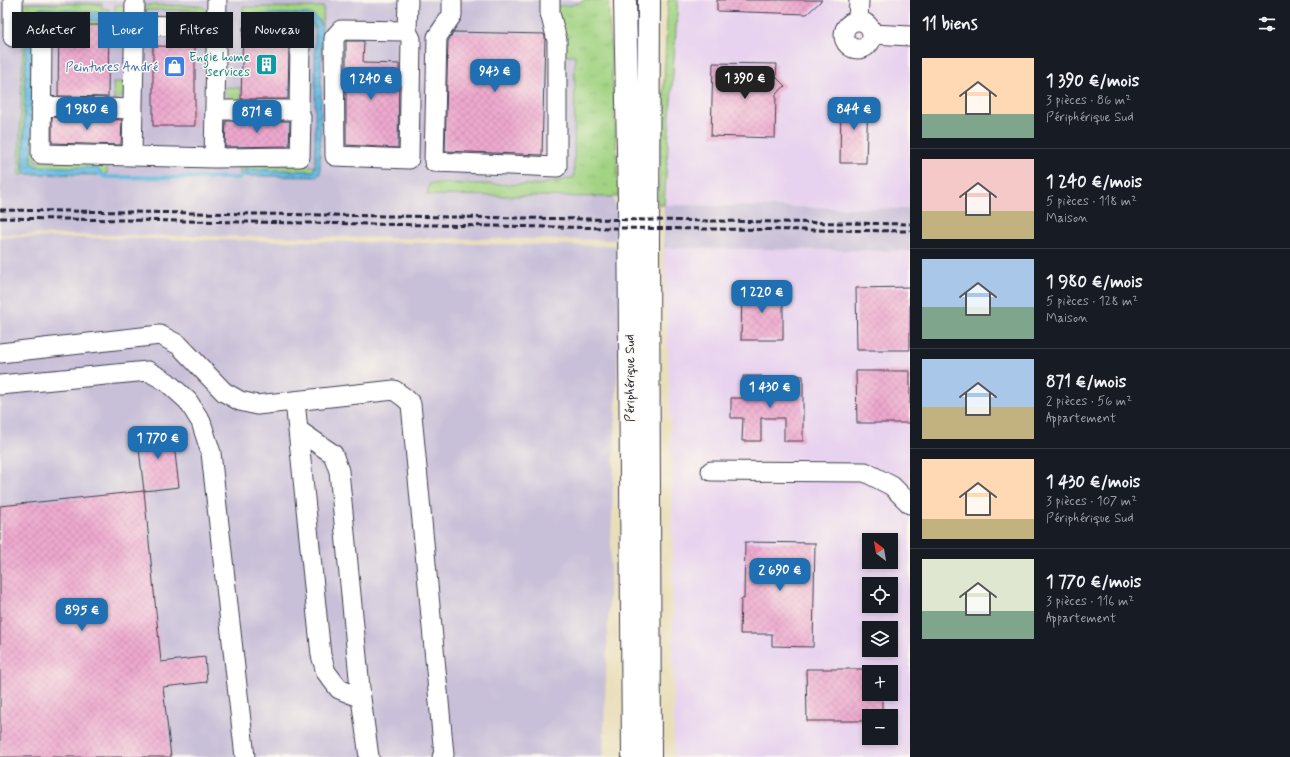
<!DOCTYPE html>
<html lang="fr">
<meta charset="utf-8">
<style>
:root{--surface:#171b24;--page:#20242c;--text:#f1f3f6;--muted:#9ea1a6;--line:#363941;--accent:#1f6fb2}
body{margin:0;font-family:Mynerve,sans-serif;background:var(--page);color:var(--text);height:100vh;display:flex;flex-direction:column;font-size:15px;white-space:nowrap}
*{box-sizing:border-box;margin:0}
p{font-size:13px;color:var(--muted)}
.icon{flex:none;width:22px;height:22px;fill:none;stroke:currentColor;stroke-width:2;stroke-linecap:round;stroke-linejoin:round}
.map{position:relative;flex:1;overflow:hidden}
.sheet{display:flex;flex-direction:column;background:var(--surface);width:380px}
.sheet>*{flex:none}
.hud{position:absolute;left:12px;top:12px;width:380px;height:36px;display:flex;gap:8px}
.needle{width:26px;rotate:329deg}
.fabs{position:absolute;left:862px;top:533px;display:grid;gap:8px}
.fabs a{display:grid;place-items:center;width:36px;height:36px;border-radius:0px;background:var(--surface);box-shadow:0 2px 6px #0003;font-size:20px}
.price{position:absolute;translate:-50% -34px;padding:0 9px;border-radius:8px;background:var(--accent);color:#fff;font-size:13px;line-height:26px;filter:drop-shadow(0 1px 2px #0008)}
.price::after{content:'';position:absolute;left:50%;top:24px;width:12px;height:9px;margin-left:-6px;background:inherit;clip-path:polygon(0 0,100% 0,50% 100%)}
.price.selected{background:#222;color:#fff}
ul{padding:0;list-style:none}
li{display:flex;align-items:center;gap:12px;height:100px;padding:0 12px}
li+li{border-top:1px solid var(--line)}
li span{display:grid;place-items:center;flex:none;width:112px;height:80px;border-radius:0px;color:#555}
li>.icon{margin-inline-start:auto}
span .icon{width:48px;height:48px;fill:#fffc;stroke-width:1}
li b{font-size:17px}
h2{display:flex;justify-content:space-between;align-items:center;height:48px;padding:0 12px;font-size:17px}
.chip{padding:0 14px;border-radius:0px;background:var(--surface);box-shadow:0 2px 6px #0003;font-size:14px;line-height:36px}
.chip.selected{background:var(--accent);color:#fff}
main{display:flex;flex:1;min-height:0}
.map>svg:first-child{display:block}
.built{fill:#e7d2ef;fill-rule:evenodd}
.industrial{fill:#c8bfd8}
.grass{fill:url(#grass-tufts);stroke:#627a5f}
.water{fill:url(#water-waves);stroke:#416d8c}
.lines{fill:none;stroke-linecap:round;stroke-linejoin:round}
.stream{stroke:#60b8dd;stroke-width:4}
.building{fill:url(#building-cross-hatch)}
.minor-casing{stroke:#403e4e;stroke-width:21}
.highway-casing{stroke:#403e4e;stroke-width:24}
.minor{stroke:#fff;stroke-width:19}
.highway{stroke:#fff;stroke-width:22}
.rail{stroke:#22223b;stroke-width:3;stroke-dasharray:6 3;stroke-linecap:butt}
.labels{text-anchor:middle;dominant-baseline:central;stroke-width:3;stroke-linejoin:round;paint-order:stroke}
.culture-label{font-size:13px;fill:#0d838f;stroke:#fbf7ec;text-anchor:end}
.shop-label{font-size:13px;fill:#366cbe;stroke:#fbf7ec;text-anchor:end}
.street-label{font-size:13px;fill:#22223b;stroke:#fbf7ec}
</style>
<main>
<div class="map">
<svg width="910" height="757" viewBox="0 0 910 757">
<defs>
<pattern id="grass-tufts" width="24" height="20" patternUnits="userSpaceOnUse"><rect width="24" height="20" fill="#a2d383"/><path d="M3 7l-1-3M5 7V3M7 7l1-3M15 17l-1-3M17 17v-4M19 17l1-3" fill="none" stroke="#8bb572"/></pattern>
<pattern id="water-waves" width="16" height="10" patternUnits="userSpaceOnUse"><rect width="16" height="10" fill="#60b8dd"/><path d="M0 5q4-4 8 0t8 0" fill="none" stroke="#4f95b4"/></pattern>
<pattern id="building-cross-hatch" width="8" height="8" patternUnits="userSpaceOnUse"><rect width="8" height="8" fill="#eda8ce"/><path d="M0 0l8 8M0 8l8-8" fill="none" stroke="#cb90b2"/></pattern>
</defs>
<rect width="100%" height="100%" fill="#fbf7ec"/>
<filter id="ink" filterUnits="userSpaceOnUse"><feTurbulence type="fractalNoise" baseFrequency=".025" numOctaves="2"/><feDisplacementMap in="SourceGraphic" scale="8" xChannelSelector="R" yChannelSelector="G"/><feConvolveMatrix kernelMatrix="1 2 1 2 8 2 1 2 1" color-interpolation-filters="sRGB"/></filter>
<filter id="wash" filterUnits="userSpaceOnUse"><feTurbulence type="fractalNoise" baseFrequency=".012" numOctaves="4" result="noise"/><feDisplacementMap in="SourceGraphic" scale="16" xChannelSelector="R" yChannelSelector="G"/><feGaussianBlur stdDeviation="0.9" result="paint"/><feColorMatrix in="noise" values="0 0 0 0 0 0 0 0 0 0 0 0 0 0 0 0 0 1.4 0 .05"/><feComposite in="paint" operator="in"/></filter>
<g filter="url(#wash)">
<rect width="100%" height="100%" fill="#e9deba"/>
<path class="built" d="M678,0h232v209l-246,-4z
M664,248l246,3v506h-236l-2,-290zM869,540h22v22h-22zM869,584h22v22h-22zM869,628h22v22h-22zM869,672h22v22h-22zM869,716h22v22h-22z"/>
<path class="industrial" d="M0,0h599l14,197 12,43 -625,-6z
M664,205l246,4v42l-246,-3z
M0,237l622,9 -19,511h-603z"/>
<path class="grass" d="M585,0h23l11,197 -192,-2 3,-12 107,2 37,-7 1,-123h-13l-6,-49c11,0 20,-1 29,-6z
M668,0h10l-14,205h-6z
M24,3l78,1v5h7v16l-71,1 -2,135 71,1v12l-11,1 6,-3 -66,-6 -4,-2 3,-140 7,-5 59,2 3,-2v-4l-78,5 -3,151 3,3 -7,1z
M115,5h9l4,3v8l-13,-1z
M148,5l53,1 5,3 4,5 -4,8v-7h-9l-1,-5h-51v11l-4,-4 3,-10z
M243,7h81l-2,19 -2,-6 -68,3 61,1 2,4 -72,-1z
M113,82h14c-1,11 -4,15 -13,19z
M225,87l16,1v14l-11,-2 -5,-7z
M240,164l65,2h10l-2,5 -68,-2 -3,4 3,3h-5z"/>
<path class="water" d="M43,8l58,5 3,2v4l-3,2 -59,-2 -7,5 -3,139 4,3 62,2 4,4 -6,3 -70,-1 -3,-3 3,-151c3,-9 9,-10 17,-12z
M252,14h56c8,2 11,5 14,12l-2,147 -3,4 -72,-1 -3,-3 3,-4 68,2 2,-5v-138l-2,-4 -61,-1 -5,-2v-5z"/>
<g class="lines">
<path class="stream" d="M99,173l7,4 134,1 4,-4"/>
</g>
<g id="blocks">
<path class="building" d="M717,0h105l-15,14 -90,-3z
M59,25h50l-1,72 -50,-1z
M243,27l48,1v10l-2,6 -1,55h-47z
M454,32l90,2 1,3 -3,118 -97,-4 3,-110z
M346,41h18l-1,22 36,1 -1,84 -52,-3z
M153,46l42,1v79h-42z
M713,63l64,1 -1,13 9,9 -9,8 -1,44 -64,-2z
M841,100h27l-2,63h-26z
M52,117l70,3 -1,25 -69,-2z
M226,121h64l-1,25 -64,1z
M910,287v63h-53l-1,-62z
M742,288h41v52h-42z
M856,371h54v52h-53z
M743,376h19l-1,23h23l1,-23h18v65h-19v-23h-23v23h-19l1,-23h-12v-20h12z
M172,428l7,59 -35,4 -7,-59z
M144,491l17,171 44,-5 2,25 -44,5 8,70h-171v-251z
M745,542l70,1 -2,104 -41,-1v-12h-32l1,-35h3z
M806,669h63v25h13v22h-13v5h-62z"/>
</g>
</g>
<g filter="url(#ink)">
<use href="#blocks" fill-opacity="0" stroke="#403e4e" stroke-width="1"/>
<g class="lines">
<defs>
<path id="minor" d="M135,0l-3,156 82,2 86,-1 1,-40 -2,-7 1,-66
M452,0v15l-15,22 -3,125 123,5v-127l-7,-27v-13
M844 35a14 14 0 1 1 28 0a14 14 0 1 1-28 0Z
M858,21l1,-21
M134,25l82,2
M42,31l-1,123 91,2
M407,31l-66,-1 -7,8 1,118 74,3 2,-120 -4,-8 1,-31
M873,34l37,2
M13,37v-37
M41,106l92,3
M215,110h84
M214,158l3,-158
M0,353l160,-18 19,10 45,47 16,9 17,4 137,-15 11,8 6,6 33,351 -2,2
M0,385l148,-14 19,11 21,19 13,21 10,31 34,304
M295,401l26,254 5,17 13,17 22,9 8,59
M298,430l35,24 6,17 22,227
M711,471l154,1 27,14 18,18"/>
<path id="highway" d="M625,0l4,201 4,556
M649,0l-1,242 2,515"/>
</defs>
<use href="#minor" class="minor-casing"/>
<use href="#highway" class="highway-casing"/>
<use href="#minor" class="minor"/>
<use href="#highway" class="highway"/>
<path class="rail" d="M0,210l910,14
M0,218l615,10 295,3"/>
</g>
</g>
<defs>
<symbol id="building-square" viewBox="-11 -11 22 22"><rect x="-9" y="-9" width="18" height="18" rx="4" fill="#0f9aa8" stroke="#fbf7ec"/><path d="M-4-6H4V6H1V3H-1V6H-4ZM-2.5-4.3h1.7v1.8h-1.7ZM.8-4.3h1.7v1.8H.8ZM-2.5-1h1.7V.8h-1.7ZM.8-1h1.7V.8H.8Z" fill="#fff"/></symbol>
<symbol id="shop-square" viewBox="-11 -11 22 22"><rect x="-9" y="-9" width="18" height="18" rx="4" fill="#3f7fe0" stroke="#fbf7ec"/><path d="M-5-2.5h2.3a2.7 3.5 0 0 1 5.4 0H5L5.5 6h-11ZM-1.5-2.5h3a1.5 2.3 0 0 0-3 0Z" fill="#fff"/></symbol>
</defs>
<g fill-rule="evenodd">
<use href="#building-square" x="254" y="52" width="25" height="25"/>
<use href="#shop-square" x="162" y="54" width="25" height="25"/>
</g>
<g class="labels">
<g class="culture-label">
<text x="250" y="57">Engie home<tspan x="250" dy="15">services</tspan></text>
</g>
<g class="shop-label">
<text x="158" y="67">Peintures André</text>
</g>
<g class="street-label">
<text transform="translate(630 378) rotate(-90)">Périphérique Sud</text>
</g>
</g>
</svg>
<div class="fabs">
<a><svg class="needle" viewBox="-14 -14 28 28"><path d="M0-13l5 13h-10z" fill="#e53935"/><path d="M0 13l5-13h-10z" fill="#9ea1a6"/></svg></a>
<a><svg class="icon" aria-label="locate" viewBox="0 0 24 24"><circle cx="12" cy="12" r="6"/><path d="M12 2v4M12 18v4M2 12h4M18 12h4"/></svg></a>
<a><svg class="icon" aria-label="layers" viewBox="0 0 24 24"><path d="M12 4l9 5-9 5-9-5zM3 14l9 5 9-5"/></svg></a>
<a>+</a>
<a>−</a>
</div>
<b class="price" style="left:495px;top:93px">943 €</b>
<b class="price selected" style="left:745px;top:100px">1 390 €</b>
<b class="price" style="left:371px;top:101px">1 240 €</b>
<b class="price" style="left:87px;top:131px">1 980 €</b>
<b class="price" style="left:854px;top:131px">844 €</b>
<b class="price" style="left:257px;top:134px">871 €</b>
<b class="price" style="left:762px;top:314px">1 220 €</b>
<b class="price" style="left:770px;top:409px">1 430 €</b>
<b class="price" style="left:158px;top:460px">1 770 €</b>
<b class="price" style="left:780px;top:592px">2 690 €</b>
<b class="price" style="left:82px;top:632px">895 €</b>
<div class="hud">
<a class="chip">Acheter</a>
<a class="chip selected">Louer</a>
<a class="chip">Filtres</a>
<a class="chip">Nouveau</a>
</div>
</div>
<section class="sheet">
<h2>11 biens<svg class="icon" aria-label="filters" viewBox="0 0 24 24"><path d="M4 7h16M4 17h16"/><circle cx="9" cy="7" r="2"/><circle cx="15" cy="17" r="2"/></svg></h2>
<ul>
<li><span style="background:linear-gradient(#ffd9b3 70%,#7fa58c 0)"><svg class="icon" aria-label="home" viewBox="0 0 24 24"><path d="M3 11l9-7 9 7M6 9v11h12V9"/></svg></span><div><b>1 390 €/mois</b><p>3 pièces · 86 m²</p><p>Périphérique Sud</p></div></li>
<li><span style="background:linear-gradient(#f6c9c9 65%,#c2b280 0)"><svg class="icon" aria-label="home" viewBox="0 0 24 24"><path d="M3 11l9-7 9 7M6 9v11h12V9"/></svg></span><div><b>1 240 €/mois</b><p>5 pièces · 118 m²</p><p>Maison</p></div></li>
<li><span style="background:linear-gradient(#a9c7e8 60%,#7fa58c 0)"><svg class="icon" aria-label="home" viewBox="0 0 24 24"><path d="M3 11l9-7 9 7M6 9v11h12V9"/></svg></span><div><b>1 980 €/mois</b><p>5 pièces · 128 m²</p><p>Maison</p></div></li>
<li><span style="background:linear-gradient(#a9c7e8 60%,#c2b280 0)"><svg class="icon" aria-label="home" viewBox="0 0 24 24"><path d="M3 11l9-7 9 7M6 9v11h12V9"/></svg></span><div><b>871 €/mois</b><p>2 pièces · 56 m²</p><p>Appartement</p></div></li>
<li><span style="background:linear-gradient(#ffd9b3 75%,#c2b280 0)"><svg class="icon" aria-label="home" viewBox="0 0 24 24"><path d="M3 11l9-7 9 7M6 9v11h12V9"/></svg></span><div><b>1 430 €/mois</b><p>3 pièces · 107 m²</p><p>Périphérique Sud</p></div></li>
<li><span style="background:linear-gradient(#dfe7d0 65%,#7fa58c 0)"><svg class="icon" aria-label="home" viewBox="0 0 24 24"><path d="M3 11l9-7 9 7M6 9v11h12V9"/></svg></span><div><b>1 770 €/mois</b><p>3 pièces · 116 m²</p><p>Appartement</p></div></li>
</ul>
</section>
</main>
